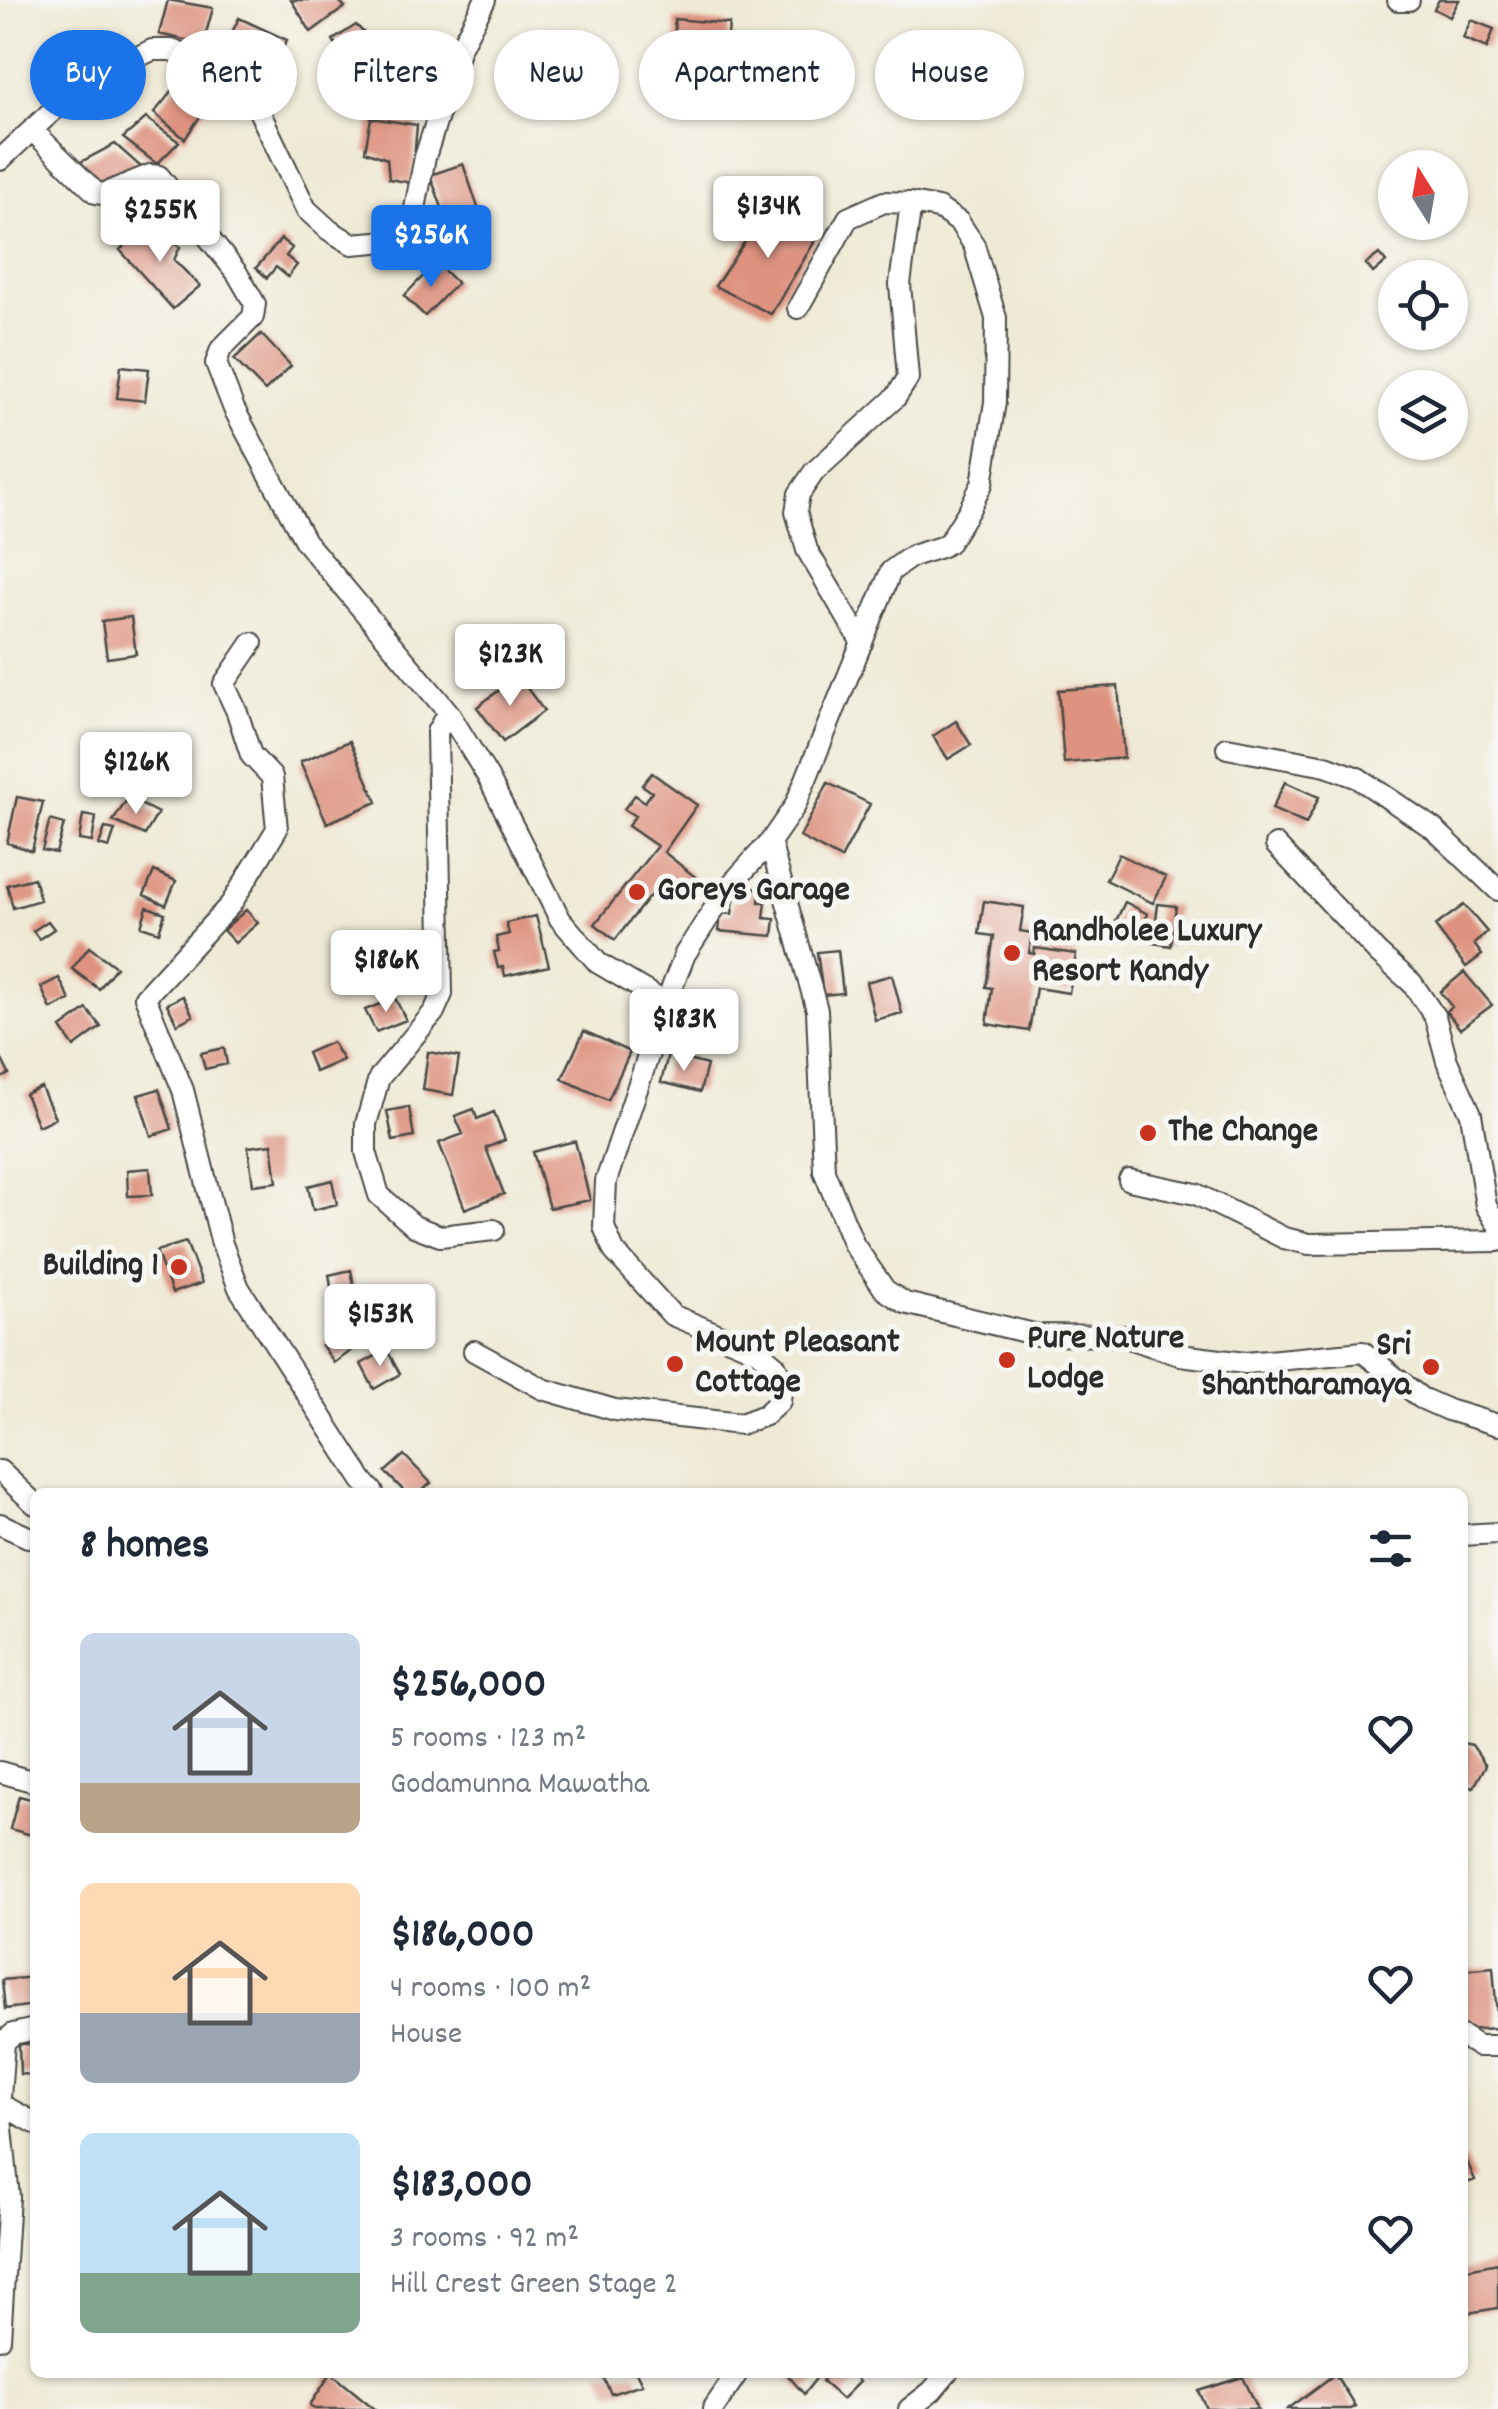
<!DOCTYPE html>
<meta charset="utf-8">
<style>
:root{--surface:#fff;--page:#f6f6f7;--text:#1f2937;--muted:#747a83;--accent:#1a73e8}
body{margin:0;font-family:Dekko,sans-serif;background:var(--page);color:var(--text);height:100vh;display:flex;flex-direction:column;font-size:38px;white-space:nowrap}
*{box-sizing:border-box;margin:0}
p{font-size:32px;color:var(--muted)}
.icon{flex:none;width:55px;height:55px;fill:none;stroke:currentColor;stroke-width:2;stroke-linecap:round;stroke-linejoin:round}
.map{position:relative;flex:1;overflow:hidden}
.side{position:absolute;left:30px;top:1488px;width:1438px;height:890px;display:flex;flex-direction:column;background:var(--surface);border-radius:15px;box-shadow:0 2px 8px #0004}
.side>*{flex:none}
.top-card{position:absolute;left:30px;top:30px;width:1440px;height:90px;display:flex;gap:20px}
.needle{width:65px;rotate:349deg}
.controls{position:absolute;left:1378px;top:150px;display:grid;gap:20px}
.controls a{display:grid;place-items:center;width:90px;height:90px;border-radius:50%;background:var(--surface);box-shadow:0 2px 8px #0004;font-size:50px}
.price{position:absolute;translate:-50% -85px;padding:0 22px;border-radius:10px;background:#fff;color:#222;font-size:32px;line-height:65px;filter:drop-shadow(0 2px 5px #0008)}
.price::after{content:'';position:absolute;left:50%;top:60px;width:30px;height:22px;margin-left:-15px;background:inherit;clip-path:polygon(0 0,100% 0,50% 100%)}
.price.on{background:var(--accent);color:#fff}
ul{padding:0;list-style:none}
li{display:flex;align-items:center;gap:30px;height:250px;padding:0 50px}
li span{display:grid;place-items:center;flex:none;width:280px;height:200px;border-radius:15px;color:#555}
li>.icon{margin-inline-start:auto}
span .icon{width:120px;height:120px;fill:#fffc;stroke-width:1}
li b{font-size:42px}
h2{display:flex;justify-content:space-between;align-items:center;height:120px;padding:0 50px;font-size:42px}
.tag{padding:0 35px;border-radius:45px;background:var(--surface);box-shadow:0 2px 8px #0004;font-size:35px;line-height:90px}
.tag.on{background:var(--accent);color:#fff}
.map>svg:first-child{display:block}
.building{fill:#de927f}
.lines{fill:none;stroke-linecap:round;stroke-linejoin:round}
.minor-casing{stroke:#484845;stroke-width:24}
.minor{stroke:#fff;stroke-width:20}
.poi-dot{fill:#c8321e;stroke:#f6f6f2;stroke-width:4}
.labels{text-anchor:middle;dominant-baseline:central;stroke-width:10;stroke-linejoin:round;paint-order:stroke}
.poi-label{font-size:35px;font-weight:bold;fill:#2b2b2b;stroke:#f6f6f2;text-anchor:start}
</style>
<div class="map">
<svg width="1498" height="2409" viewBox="0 0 1498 2409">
<rect width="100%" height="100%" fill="#f6f6f2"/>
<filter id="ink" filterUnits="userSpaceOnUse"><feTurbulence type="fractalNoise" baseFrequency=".01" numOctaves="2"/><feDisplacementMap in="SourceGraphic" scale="20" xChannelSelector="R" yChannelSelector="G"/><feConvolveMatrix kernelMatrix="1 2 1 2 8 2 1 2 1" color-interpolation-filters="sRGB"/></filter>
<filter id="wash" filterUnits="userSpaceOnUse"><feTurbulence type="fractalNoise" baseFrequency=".0048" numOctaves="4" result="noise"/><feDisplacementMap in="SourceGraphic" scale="40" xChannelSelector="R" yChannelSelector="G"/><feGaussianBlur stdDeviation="2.25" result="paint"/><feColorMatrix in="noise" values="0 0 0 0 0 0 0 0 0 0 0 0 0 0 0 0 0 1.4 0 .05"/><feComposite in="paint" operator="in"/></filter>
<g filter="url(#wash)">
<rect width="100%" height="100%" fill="#efead6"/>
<g id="blocks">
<path class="building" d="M168,0l45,8 -10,36 -44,-10z
M291,0h47l7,7 -34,25z
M1439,0h20l-9,17 -16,-8z
M239,18l48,22 -20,36 -44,-25z
M674,19l55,5 -3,34 -49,3z
M1471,20l23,9 -7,19 -24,-10z
M356,25l45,45 -35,23 -33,-53z
M177,85l28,24 -20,30 -31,-26z
M146,118l33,24 -22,22 -34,-26z
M371,118l46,7 -5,58 -23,-4 -2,-20 -22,-8z
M115,144l26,23 -37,22 -23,-27z
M463,164l16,46 -32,11 -17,-46z
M769,206l49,30 -47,78 -56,-28z
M149,223l31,24 -6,13 26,26 -27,23 -53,-59z
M440,233l23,10 -8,19 -23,-11z
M281,239l11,9 -6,8 11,9 -9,12 -12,-10 -9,11 -11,-10z
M1379,254l7,8 -13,11 -7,-9z
M436,263l21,20 -32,33 -21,-20z
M261,334l30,32 -26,25 -31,-32z
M121,366l28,3 -4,32 -28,-3z
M131,617l5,37 -29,4 -5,-37z
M518,676l26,35 -41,31 -26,-35z
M1118,686l6,72 -60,5 -6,-73z
M956,721l15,24 -23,14 -15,-23z
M350,741l27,61 -50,21 -27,-61z
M652,773l45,32 -33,47 35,28 -16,21 -23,-18 -45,57 -20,-16 62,-78 -29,-20 7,-10 -11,-7 11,-14 10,7 7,-10 -10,-7z
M1285,782l34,15 -13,27 -34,-15z
M828,783l42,21 -29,55 -41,-22z
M17,797l26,5 -11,49 -25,-8z
M128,798l30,15 -13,22 -32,-14z
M83,815l13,2 -4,25 -13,-2z
M50,820l14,4 -8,29 -14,-3z
M105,828l10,2 -6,18 -10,-3z
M1119,854l47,23 -13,26 -47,-23z
M154,871l22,10 -10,24 -22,-10z
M34,878l6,22 -27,8 -6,-23z
M740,887l20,2 -1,13h7l-2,16 11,1 -2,17 -54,-5 2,-18 11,1 2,-15h5z
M984,901l40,6 -4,24 12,2 -3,20 5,1 1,-6 41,6 -7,39 -33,-5 -7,43 -42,-7 5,-36 -6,-1 8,-51 -15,-2z
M1125,902l23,12 -11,22 -23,-11z
M1158,904l18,2 -5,40 -18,-3z
M1464,905l23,27 -13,12 8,11 -16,12 -31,-41z
M147,907l18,6 -6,19 -18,-6z
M246,910l12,13 -23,20 -12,-13z
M536,916l13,50 -44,10 -2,-9 -5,1 -4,-16 5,-1 -3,-14 13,-3 -3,-11z
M48,921l6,8 -15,10 -6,-8z
M418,932l7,36 -29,4 -6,-35z
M89,947l27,20 -17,22 -27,-20z
M838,950l5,43 -20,2 -6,-43z
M1464,972l28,33 -32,24 -14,-18 6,-4 -12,-15z
M892,975l10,38 -27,7 -9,-38z
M59,978l11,22 -19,9 -10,-22z
M183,996l10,20 -16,8 -10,-20z
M395,998l11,22 -30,12 -11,-22z
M87,1009l14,18 -27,20 -13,-19z
M584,1031l46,21 -22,48 -46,-21z
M332,1042l11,18 -28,12 -8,-19z
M224,1048l3,16 -22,5 -4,-16z
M428,1052l31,5 -6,38 -30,-5z
M668,1055l39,10 -7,27 -39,-10z
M0,1056l9,18 -9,5z
M41,1087l14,31 -17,8 -13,-32z
M159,1089l13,40 -21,7 -13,-41z
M409,1107l5,30 -21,4 -6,-30z
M474,1109l3,10 17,-7 11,28 -19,8 18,46 -39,15 -26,-66 24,-9 -8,-18z
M575,1141l15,59 -41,8 -16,-56z
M272,1144l5,38 -24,3 -5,-38z
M150,1168l2,27 -24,1 -1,-26z
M332,1180l5,24 -24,6 -5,-24z
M186,1242l16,41 -30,10 -16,-42z
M351,1270l7,36 -23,4 -6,-35z
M345,1328l13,18 -24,17 -12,-18z
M387,1350l13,24 -26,15 -13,-25z
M404,1455l27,28 -10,9h-16l-20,-20z
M1462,1743l10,2 14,20 -12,22 -12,-3z
M19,1796l16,4v36l-25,-7z
M1493,1967l5,61 -36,2v-60z
M35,1977v28l-30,4 -3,-29z
M19,2044h16v31l-15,-1z
M1466,2159l9,21 -13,5v-25z
M1498,2263v45l-36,6v-44z
M601,2372h35l6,12 -31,10z
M785,2372h36l-17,22z
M828,2372h23l8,10 -17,17 -20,-18z
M331,2373l44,36h-60l-5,-4z
M1335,2374l20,32 -5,3h-62z
M1243,2377l15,32h-51l-8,-18z"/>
</g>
</g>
<g filter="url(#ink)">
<use href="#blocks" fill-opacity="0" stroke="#484845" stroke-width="2.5"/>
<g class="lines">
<defs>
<path id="minor" d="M1398,0h11
M33,131l63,62 7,1 47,-19 9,1 78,97 18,31 -2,13 -32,32 -5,14 18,46 71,132 143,171 40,65 72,142 38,44 68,40
M0,160l49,-46 48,-37 55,-27h19l38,14 27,20 22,25 48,100 23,21 23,14 36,-3 23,-12 14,-72 35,-109 25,-48
M252,643l-28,41 13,28 14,43 21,22 5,52 -46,75 -86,93 38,93 39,154 17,44 124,193 10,11
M862,643l-55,-93 -11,-38 3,-18 15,-22 82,-75 12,-19 -8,-94 11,-81
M448,712l-11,20 5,262 -8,18 -55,66 -13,46v28l13,43 35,31 26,10 54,-6
M1227,748l99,18 32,12 76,51 64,61
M770,842l47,168 7,161 30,74 31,45 20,13 133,32 84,1 58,19 65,8 118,-11 58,46 27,12 50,15
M1276,845l102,108 34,30 23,34 12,44 24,53 15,92 12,19
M1129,1180l67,14 88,44 25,6 189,-3
M474,1351l69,38 72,21 126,14 24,-9 15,-14 2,-21 -7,-15 -17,-14 -86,-36 -58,-64 -10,-24 2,-46 60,-178 19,-49 42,-65 43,-47 25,-36 96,-235 21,-15 29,-9 8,-5 20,-32 13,-26 13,-82 1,-84 -22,-73 -15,-23 -21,-14 -27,-5 -27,-1 -36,16 -50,90
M0,1471l35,33
M0,1524l28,13h7
M1462,1535l36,-2
M0,1772l35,10
M1462,2036l16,10h20
M0,2097l4,-55 9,-8 22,-5
M0,2104l35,19
M0,2109l9,88 -9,142
M713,2409l23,-34
M909,2409l23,-18 16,-19"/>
</defs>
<use href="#minor" class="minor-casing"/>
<use href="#minor" class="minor"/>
</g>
</g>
<g class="poi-dot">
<circle cx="637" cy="892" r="10"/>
<circle cx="1012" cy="953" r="10"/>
<circle cx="1148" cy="1133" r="10"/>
<circle cx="179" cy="1267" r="10"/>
<circle cx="1007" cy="1360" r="10"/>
<circle cx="675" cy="1364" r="10"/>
<circle cx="1431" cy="1367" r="10"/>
</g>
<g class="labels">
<g class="poi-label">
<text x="657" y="892">Goreys Garage</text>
<text x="1032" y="933">Randholee Luxury<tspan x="1032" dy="40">Resort Kandy</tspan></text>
<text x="1168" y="1133">The Change</text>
<text x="159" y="1267" text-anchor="end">Building 1</text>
<text x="1027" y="1340">Pure Nature<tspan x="1027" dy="40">Lodge</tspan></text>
<text x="695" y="1344">Mount Pleasant<tspan x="695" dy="40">Cottage</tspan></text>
<text x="1411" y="1347" text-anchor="end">Sri<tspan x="1411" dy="40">Shantharamaya</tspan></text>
</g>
</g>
</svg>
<div class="controls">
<a><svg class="needle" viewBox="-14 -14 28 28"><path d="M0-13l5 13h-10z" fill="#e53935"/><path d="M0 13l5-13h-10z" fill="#747a83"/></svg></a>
<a><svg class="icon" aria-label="locate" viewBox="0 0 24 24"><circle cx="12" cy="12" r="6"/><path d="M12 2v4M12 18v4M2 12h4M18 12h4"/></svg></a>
<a><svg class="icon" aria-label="layers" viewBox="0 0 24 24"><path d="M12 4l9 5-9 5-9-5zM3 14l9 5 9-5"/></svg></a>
</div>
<b class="price" style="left:768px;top:261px">$134K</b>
<b class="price" style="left:160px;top:265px">$255K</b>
<b class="price on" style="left:431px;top:290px">$256K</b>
<b class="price" style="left:510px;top:709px">$123K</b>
<b class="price" style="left:136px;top:817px">$126K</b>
<b class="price" style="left:386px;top:1015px">$186K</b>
<b class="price" style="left:684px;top:1074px">$183K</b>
<b class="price" style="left:380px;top:1369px">$153K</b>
<div class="top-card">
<a class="tag on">Buy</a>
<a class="tag">Rent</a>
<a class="tag">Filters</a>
<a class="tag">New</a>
<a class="tag">Apartment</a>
<a class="tag">House</a>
</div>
<section class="side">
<h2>8 homes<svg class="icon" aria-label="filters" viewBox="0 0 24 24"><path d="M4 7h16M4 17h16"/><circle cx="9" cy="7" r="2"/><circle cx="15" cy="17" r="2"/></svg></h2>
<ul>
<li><span style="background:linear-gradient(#c9d6e8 75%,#b9a48a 0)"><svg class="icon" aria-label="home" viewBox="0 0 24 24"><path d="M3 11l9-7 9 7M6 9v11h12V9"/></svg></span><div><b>$256,000</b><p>5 rooms · 123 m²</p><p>Godamunna Mawatha</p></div><svg class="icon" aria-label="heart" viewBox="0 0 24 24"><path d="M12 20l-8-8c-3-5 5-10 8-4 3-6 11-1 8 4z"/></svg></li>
<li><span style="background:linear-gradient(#ffd9b3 65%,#9aa5b1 0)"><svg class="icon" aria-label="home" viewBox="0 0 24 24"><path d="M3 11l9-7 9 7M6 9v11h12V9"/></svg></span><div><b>$186,000</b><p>4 rooms · 100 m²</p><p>House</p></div><svg class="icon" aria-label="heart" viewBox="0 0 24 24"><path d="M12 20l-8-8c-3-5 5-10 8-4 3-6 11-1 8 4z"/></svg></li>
<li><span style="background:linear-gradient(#bfe0f5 70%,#7fa58c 0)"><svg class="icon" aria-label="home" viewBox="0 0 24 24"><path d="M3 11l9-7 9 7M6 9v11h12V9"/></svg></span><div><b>$183,000</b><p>3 rooms · 92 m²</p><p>Hill Crest Green Stage 2</p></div><svg class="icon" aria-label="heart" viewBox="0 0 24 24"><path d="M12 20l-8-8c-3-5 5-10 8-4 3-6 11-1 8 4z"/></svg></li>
</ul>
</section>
</div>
